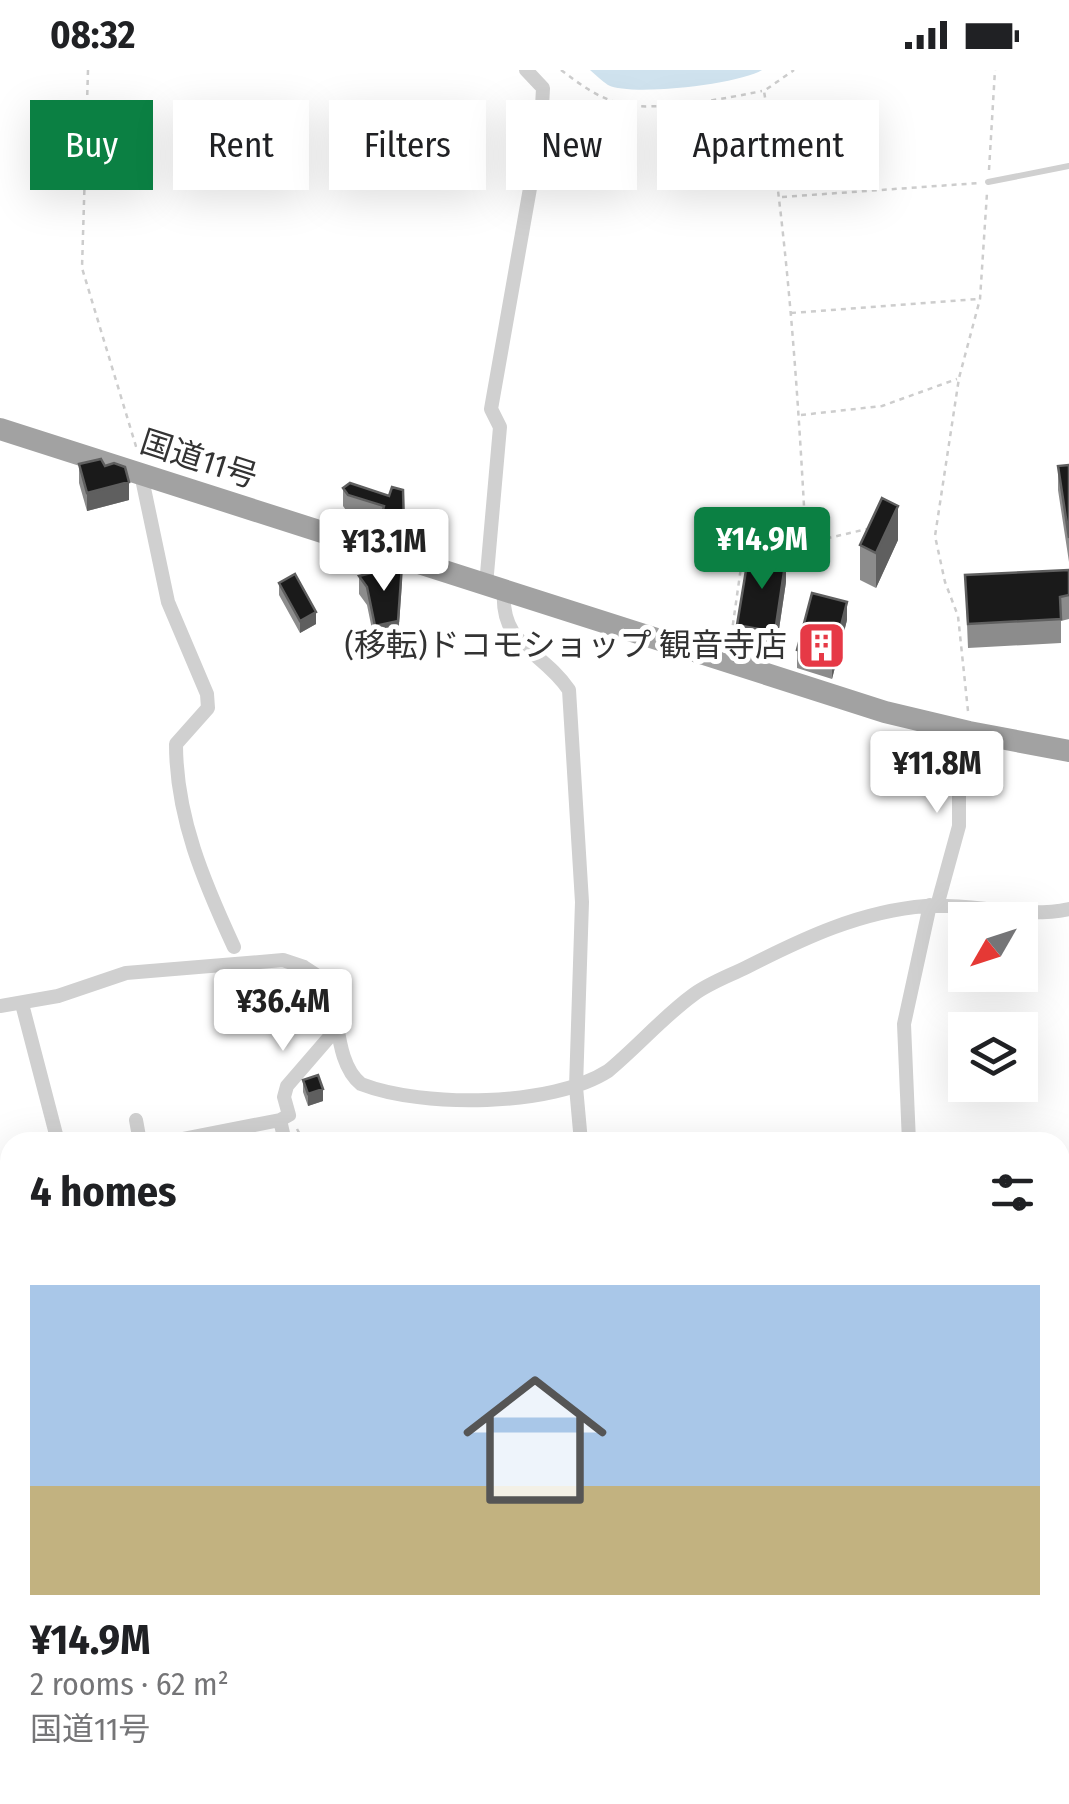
<!DOCTYPE html>
<meta charset="utf-8">
<style>
:root{--surface:#fff;--page:#f6f6f6;--text:#202124;--muted:#757577;--line:#e0e0e0;--accent:#0b8043}
body{margin:0;font-family:"Fira Sans Condensed","Noto Sans JP",sans-serif;background:var(--page);color:var(--text);height:100vh;display:flex;flex-direction:column;font-size:38px;white-space:nowrap}
*{box-sizing:border-box;margin:0}
p{font-size:32px;color:var(--muted)}
.icon{flex:none;width:55px;height:55px;fill:none;stroke:currentColor;stroke-width:2;stroke-linecap:round;stroke-linejoin:round}
.map{position:relative;flex:1;overflow:hidden}
.panel{position:absolute;left:0px;top:1062px;width:1070px;height:672px;display:flex;flex-direction:column;background:var(--surface);border-radius:30px 30px 0 0;box-shadow:0 10px 40px #0002}
.panel>*{flex:none}
.banner{position:absolute;left:30px;top:30px;width:1010px;height:90px;display:flex;gap:20px}
.needle{width:65px;rotate:231deg}
.tools{position:absolute;left:948px;top:832px;display:grid;gap:20px}
.tools a{display:grid;place-items:center;width:90px;height:90px;border-radius:0px;background:var(--surface);box-shadow:0 10px 40px #0002;font-size:50px}
.price{position:absolute;translate:-50% -85px;padding:0 22px;border-radius:10px;background:#fff;color:#222;font-size:32px;line-height:65px;filter:drop-shadow(0 2px 5px #0008)}
.price::after{content:'';position:absolute;left:50%;top:60px;width:30px;height:22px;margin-left:-15px;background:inherit;clip-path:polygon(0 0,100% 0,50% 100%)}
.price.active{background:var(--accent);color:#fff}
ul{padding:0;list-style:none}
li{display:grid;align-content:center;gap:20px;height:530px;padding:0 30px}
li+li{border-top:2px solid var(--line)}
li span{display:grid;place-items:center;height:310px;border-radius:0px;color:#555}
li>.icon{margin-inline-start:auto}
span .icon{width:180px;height:180px;fill:#fffc;stroke-width:1}
li b{font-size:42px}
h2{display:flex;justify-content:space-between;align-items:center;height:120px;padding:0 30px;font-size:42px}
.pill{padding:0 35px;border-radius:0px;background:var(--surface);box-shadow:0 10px 40px #0002;font-size:35px;line-height:90px}
.pill.active{background:var(--accent);color:#fff}
.status{display:flex;justify-content:space-between;align-items:center;height:70px;padding:0 50px;background:var(--surface);direction:ltr}
.status svg{height:28px;fill:currentColor}
.map>svg:first-child{display:block}
.water{fill:#cfe2ee}
.lines{fill:none;stroke-linecap:round;stroke-linejoin:round}
.path{stroke:#cdcdcd;stroke-width:2.5;stroke-dasharray:5 5;stroke-linecap:butt}
.service{stroke:#d0d0d0;stroke-width:6}
.minor{stroke:#d0d0d0;stroke-width:14}
.tertiary{stroke:#d0d0d0;stroke-width:18}
.trunk{stroke:#a2a2a2;stroke-width:22}
.wall{fill:#8c8c8c}
.shaded-wall{fill:#5f5f5f}
.building{fill:#1a1a1a;stroke:#5f5f5f;stroke-width:2.5}
.labels{text-anchor:middle;dominant-baseline:central;stroke-width:10;stroke-linejoin:round;paint-order:stroke}
.street-label{font-size:32px;fill:#333;stroke:#fff}
.poi-label{font-size:32px;fill:#333;stroke:#fff;text-anchor:end}
</style>
<div class="status"><b>08:32</b><svg viewBox="0 0 49 12"><path d="M0 12V9h3v3zM5 12V6h3v6zM10 12V3h3v9zM15 12V0h3v12zM26 1h20v11H26zM47 4h2v5h-2z"/></svg></div>
<div class="map">
<svg width="1069" height="1734" viewBox="0 0 1069 1734">
<rect width="100%" height="100%" fill="#fff"/>
<path class="water" d="M590,0h172c-22,14 -131,27 -154,15 -6,-4 -12,-10 -18,-15z"/>
<g class="lines">
<path class="path" d="M88,0l-6,198 56,185
M561,0c20,15 37,28 61,34 32,8 107,-6 140,-13
M989,100l6,-100
M782,127l197,-14
M791,243l187,-14
M801,345l81,-9 75,-27
M807,473l60,-14
M730,575l14,-99 33,2 29,-5c-8,-151 -18,-302 -42,-452l30,-21
M968,641l-10,-95 -13,-34 -10,-46 24,-158 21,-79 7,-106
M297,1059l7,13"/>
<path class="service" d="M988,112l81,-16
M1060,1298l9,-8
M1060,1349l9,-1
M1060,1391h9
M1060,1409l9,23
M1060,1457v14
M1060,1476l9,-5"/>
<path class="minor" d="M141,404l27,128 39,92 1,14 -32,36c0,73 28,138 58,203
M486,515l14,-158 -9,-18 50,-283 2,-38 -17,-18
M504,521c-4,55 38,59 65,99l13,212 -6,185 5,55
M937,836l22,-80v-96
M22,934l36,138
M0,936l58,-10 68,-23 157,-13 21,7 23,15c13,30 7,80 34,102 62,24 191,23 247,-13 29,-24 55,-54 85,-76 16,-12 36,-19 54,-28 57,-29 114,-56 179,-61 48,-3 94,13 143,3
M136,1050l4,22
M280,1050l9,-5 -5,-18 3,-11 51,-59
M167,1072l113,-22 5,22
M909,1072l-5,-118 26,-119
M1060,1263l9,-5
M1060,1686l9,48
M103,1725l3,9
M237,1725l13,9
M462,1725l5,9
M600,1725l1,9
M708,1725l1,9
M643,1734l11,-9"/>
<path class="tertiary" d="M0,1617l10,33
M32,1725l3,9"/>
<path class="trunk" d="M0,359l885,283 84,20 100,19"/>
</g>
<path class="wall" d="M79,394l26,2 24,34 -42,11 -8,-28z
M1069,395v97l-11,-72v-24z
M343,418l46,8 14,-6 1,52 -23,-7v-12l-33,-10 -5,-7z
M898,470l-22,48 -16,-8v-35z
M1069,500v49l-8,2v22l-93,5 -3,-73z
M359,506l43,7 -4,56 -23,5 -8,-39 -8,-11z
M786,512l-11,74 -38,-7v-24z
M279,513l37,41 -16,9 -21,-38z
M847,550l-15,59 -35,-11v-18z
M303,1010l20,21 -15,5 -5,-14z"/>
<path class="shaded-wall" d="M129,412v18l-42,11v-18z
M898,436v34l-22,48v-35z
M786,488v24l-11,74v-24z
M402,495l-4,74 -23,5v-18z
M847,532v18l-15,59v-18z
M316,542v12l-16,9v-12z
M323,1019v12l-15,5v-12z"/>
<path class="building" d="M101,389l4,7 9,-3 11,4 4,15 -42,11 -8,-29z
M1069,395v73l-11,-72z
M350,413l39,13 3,-9 11,3 1,34 -23,-7 3,-11 -36,-11 -5,-7z
M882,428l16,8 -22,47 -16,-8z
M749,482l37,6 -11,74 -38,-7z
M402,495l-4,56 -23,5 -8,-39 -8,-11z
M1069,500v25l-9,2 1,22 -93,5 -3,-49z
M295,504l21,38 -16,9 -21,-38z
M812,523l35,9 -15,59 -35,-11z
M318,1005l5,14 -15,5 -5,-14z"/>
<defs>
<symbol id="building-square" viewBox="-11 -11 22 22"><rect x="-9" y="-9" width="18" height="18" rx="4" fill="#e63946" stroke="#fff"/><path d="M-4-6H4V6H1V3H-1V6H-4ZM-2.5-4.3h1.7v1.8h-1.7ZM.8-4.3h1.7v1.8H.8ZM-2.5-1h1.7V.8h-1.7ZM.8-1h1.7V.8H.8Z" fill="#fff"/></symbol>
</defs>
<g fill-rule="evenodd">
<use href="#building-square" x="794" y="548" width="55" height="55"/>
</g>
<g class="labels">
<g class="street-label">
<text transform="translate(199 389) rotate(18)">国道11号</text>
</g>
<g class="poi-label">
<text x="787" y="575">(移転)ドコモショップ 観音寺店</text>
</g>
</g>
</svg>
<div class="tools">
<a><svg class="needle" viewBox="-14 -14 28 28"><path d="M0-13l5 13h-10z" fill="#e53935"/><path d="M0 13l5-13h-10z" fill="#757577"/></svg></a>
<a><svg class="icon" aria-label="layers" viewBox="0 0 24 24"><path d="M12 4l9 5-9 5-9-5zM3 14l9 5 9-5"/></svg></a>
</div>
<b class="price active" style="left:762px;top:522px">¥14.9M</b>
<b class="price" style="left:384px;top:524px">¥13.1M</b>
<b class="price" style="left:937px;top:746px">¥11.8M</b>
<b class="price" style="left:283px;top:984px">¥36.4M</b>
<div class="banner">
<a class="pill active">Buy</a>
<a class="pill">Rent</a>
<a class="pill">Filters</a>
<a class="pill">New</a>
<a class="pill">Apartment</a>
</div>
<section class="panel">
<h2>4 homes<svg class="icon" aria-label="filters" viewBox="0 0 24 24"><path d="M4 7h16M4 17h16"/><circle cx="9" cy="7" r="2"/><circle cx="15" cy="17" r="2"/></svg></h2>
<ul>
<li><span style="background:linear-gradient(#a9c7e8 65%,#c2b280 0)"><svg class="icon" aria-label="home" viewBox="0 0 24 24"><path d="M3 11l9-7 9 7M6 9v11h12V9"/></svg></span><div><b>¥14.9M</b><p>2 rooms · 62 m²</p><p>国道11号</p></div></li>
</ul>
</section>
</div>
